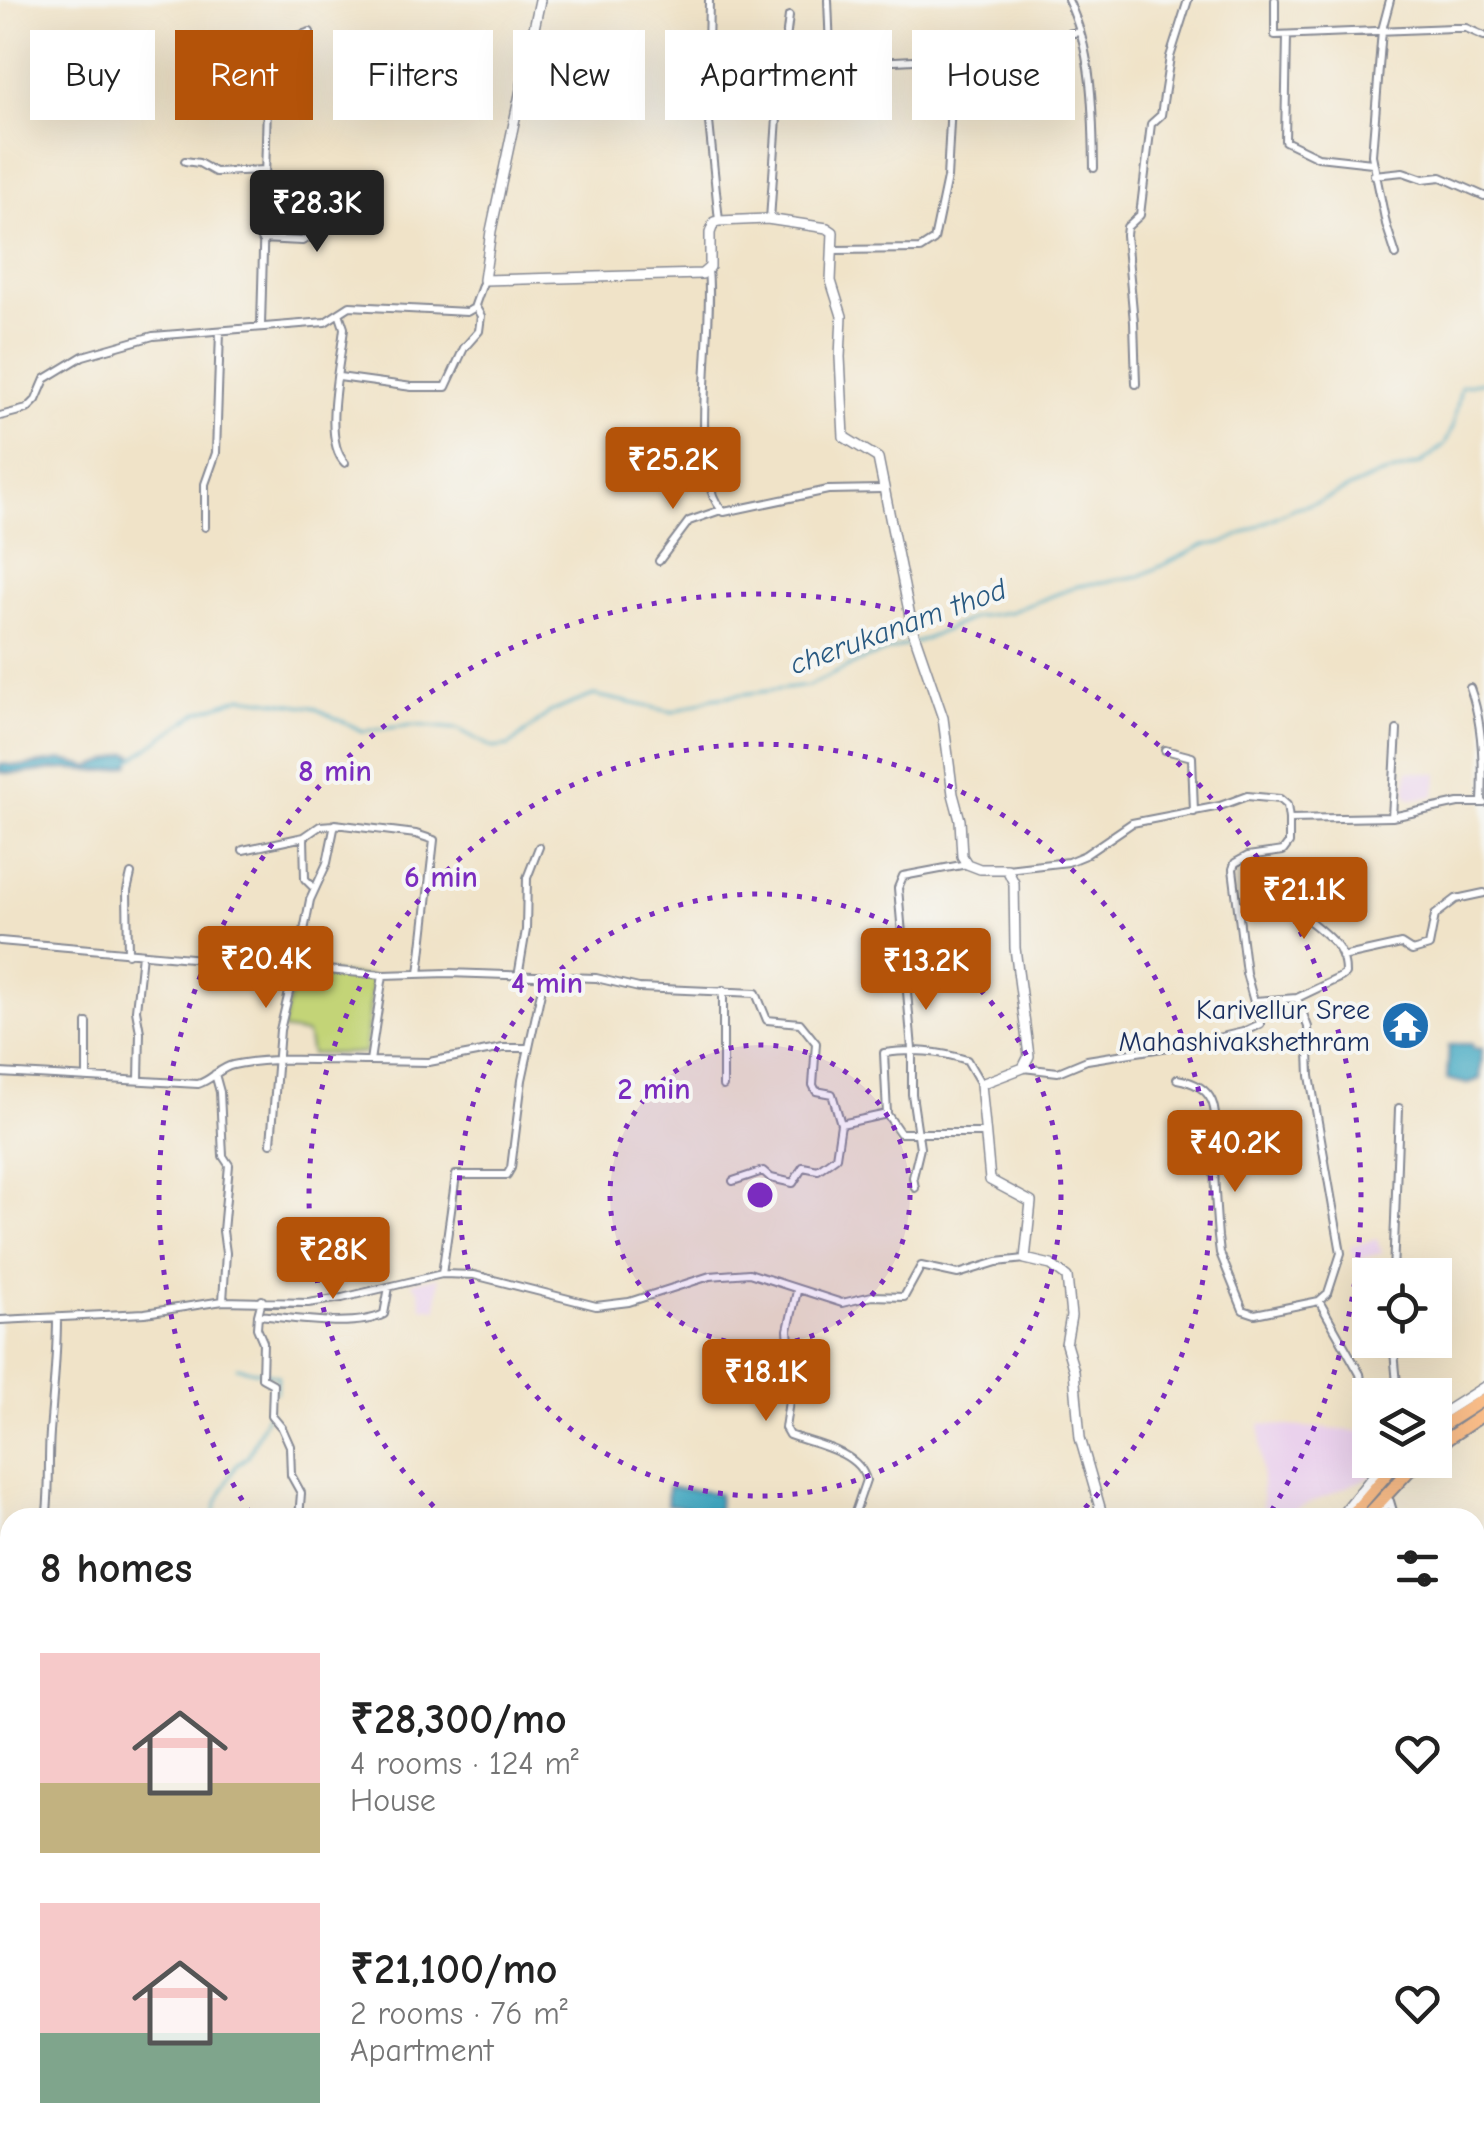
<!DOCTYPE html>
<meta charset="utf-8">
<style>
:root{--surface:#fff;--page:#f2f2f2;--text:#222;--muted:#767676;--accent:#b45309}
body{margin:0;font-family:"Comic Neue",sans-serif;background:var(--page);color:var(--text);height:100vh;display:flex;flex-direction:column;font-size:38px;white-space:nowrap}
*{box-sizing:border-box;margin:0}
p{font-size:32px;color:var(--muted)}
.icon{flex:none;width:55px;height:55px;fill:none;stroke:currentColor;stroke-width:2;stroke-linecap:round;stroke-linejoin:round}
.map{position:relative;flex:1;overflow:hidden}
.side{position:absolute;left:0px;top:1508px;width:1485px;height:642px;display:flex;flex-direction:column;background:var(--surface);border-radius:30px 30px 0 0;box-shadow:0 10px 40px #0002}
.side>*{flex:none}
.guide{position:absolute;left:30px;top:30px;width:1425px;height:90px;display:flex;gap:20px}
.tools{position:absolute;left:1352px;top:1258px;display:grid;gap:20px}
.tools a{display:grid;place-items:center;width:100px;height:100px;border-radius:0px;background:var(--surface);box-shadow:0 10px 40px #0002;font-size:50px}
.price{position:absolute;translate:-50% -85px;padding:0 22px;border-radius:10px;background:var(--accent);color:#fff;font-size:32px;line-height:65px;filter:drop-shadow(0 2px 5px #0008)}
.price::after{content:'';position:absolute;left:50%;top:60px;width:30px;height:22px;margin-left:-15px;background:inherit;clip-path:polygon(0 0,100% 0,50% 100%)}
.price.current{background:#222;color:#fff}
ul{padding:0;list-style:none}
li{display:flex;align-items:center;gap:30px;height:250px;padding:0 40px}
li span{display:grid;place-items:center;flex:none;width:280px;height:200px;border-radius:0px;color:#555}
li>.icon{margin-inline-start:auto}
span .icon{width:120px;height:120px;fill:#fffc;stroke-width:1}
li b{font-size:42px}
h2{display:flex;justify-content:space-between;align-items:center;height:120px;padding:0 40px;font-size:42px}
.chip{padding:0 35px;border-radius:0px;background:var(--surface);box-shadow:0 10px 40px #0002;font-size:35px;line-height:90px}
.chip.current{background:var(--accent);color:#fff}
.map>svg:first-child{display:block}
.built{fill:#ead1ec}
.green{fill:#c3d477;stroke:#6f826a;stroke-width:2.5}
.water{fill:#41a7c1;stroke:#2e6b90;stroke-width:2.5}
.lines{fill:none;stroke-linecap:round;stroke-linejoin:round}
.stream{stroke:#41a7c1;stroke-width:2.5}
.minor-casing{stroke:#868993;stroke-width:10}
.tertiary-casing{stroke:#868993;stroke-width:12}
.trunk-casing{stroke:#868993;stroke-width:15}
.minor{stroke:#fff;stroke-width:6}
.tertiary{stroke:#fff;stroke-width:9}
.trunk{stroke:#f9bd89;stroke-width:11}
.ring{fill:none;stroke:#7b2cbf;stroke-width:5;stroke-dasharray:5 10}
.labels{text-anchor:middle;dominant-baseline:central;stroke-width:8;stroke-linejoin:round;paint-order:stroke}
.poi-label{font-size:28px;fill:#1b2f5e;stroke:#f6f6f2;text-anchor:end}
.water-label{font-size:30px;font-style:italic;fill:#285981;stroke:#f6f6f2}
.centre{fill:#7b2cbf;stroke:#f6f6f2;stroke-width:5}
.ring-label{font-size:30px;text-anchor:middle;font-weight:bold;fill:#7b2cbf;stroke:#f6f6f2;stroke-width:8;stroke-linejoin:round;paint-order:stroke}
</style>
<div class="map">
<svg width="1484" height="2149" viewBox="0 0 1484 2149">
<rect width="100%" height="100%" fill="#f6f6f2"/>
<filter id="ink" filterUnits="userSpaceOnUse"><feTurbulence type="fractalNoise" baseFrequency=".01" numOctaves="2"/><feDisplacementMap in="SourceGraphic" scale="20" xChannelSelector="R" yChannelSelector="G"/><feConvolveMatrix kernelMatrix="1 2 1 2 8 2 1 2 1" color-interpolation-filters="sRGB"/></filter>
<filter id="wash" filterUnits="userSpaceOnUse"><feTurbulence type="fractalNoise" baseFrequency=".0048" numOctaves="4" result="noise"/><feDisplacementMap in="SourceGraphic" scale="40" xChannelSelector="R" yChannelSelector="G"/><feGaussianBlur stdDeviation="2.25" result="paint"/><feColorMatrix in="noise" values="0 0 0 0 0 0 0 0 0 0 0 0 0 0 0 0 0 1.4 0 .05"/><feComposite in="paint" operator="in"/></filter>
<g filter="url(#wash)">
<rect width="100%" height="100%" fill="#f0e3c8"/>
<path class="built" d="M1408,771l30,3 -4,22 -23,3 -6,-5z
M1377,1239l4,14 -26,7 -5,-13z
M439,1277l-2,32 -15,-2 -3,-17 -8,-8z
M1260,1424l110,8v28h3l1,15 -97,42h-14z"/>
<path class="green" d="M296,970l77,7 -8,76 -54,1 -4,-20 -25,-4z"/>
<path class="water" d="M128,753l5,2 -4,10c-28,11 -38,3 -64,4 -23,0 -43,7 -65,3v-8l23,2 40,-6 28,7z
M1456,1044h16l1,4 9,1 -2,30 -13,5 -20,-5 2,-33z
M668,1487l51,6 -1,18 -51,-6z
M278,2140h47l13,9h-51z"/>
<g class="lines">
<path class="stream" d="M130,761l68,-49 45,-15 69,10 51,24 50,-6 45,4 35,19 16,-2 41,-34 44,-17 79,17 39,-14 96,-12 59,-28 61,-20 46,-21 36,-5 68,-26 62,-10 64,-31 20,-2 70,-35 25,-6 52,-24 49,-14 25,-20 8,-17 8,-41 23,-4
M237,1367l41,9 -2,16
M213,1518l5,-18 18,-35 12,-9 22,-47
M0,1775l10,-9
M1475,2075l9,-3
M1211,2149l14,-9
M1382,2149l1,-9"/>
</g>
</g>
<g filter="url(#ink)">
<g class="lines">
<defs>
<path id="minor" d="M709,0l-2,102 12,119
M828,0l2,50 5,14 119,-6
M1068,0c25,52 25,112 26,168
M1275,0v35l178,-7h13l18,8
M1390,0l-8,30 -10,125 14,69 10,31
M1287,35l-2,106 33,16 54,6
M706,43l79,5
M191,90l48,6 28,8 -6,221
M267,104l10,2 5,-6v-55l9,-7 19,-6
M185,161l14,2 16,9 50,-2
M1374,175l29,-3 20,7 18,-2 43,19
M770,220l8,-117 11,-87
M261,239l41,2 42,-21 24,-4
M834,250l86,-1 14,-9 13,-62 6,-112 4,-13 122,-21
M708,271c7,53 -22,209 16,241l104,-22 54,-1
M339,313l5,15c-3,34 -23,111 1,135
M339,377l73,10h34l18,-39 15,-17 2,-15 -6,-10
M1136,384l-2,-62 -8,-87 1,-8 13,-12 11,-91 10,-9 9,-58 18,-57
M0,416l27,-7 9,-9 9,-21 38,-23 70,-20 172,-14 25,-16 117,6 7,-4 10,-28
M205,527v-43l11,-31 4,-122
M659,561l30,-40 32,-11
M1470,688c13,35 14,77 12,114
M1165,750l27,7 2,55
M1392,817l5,-87
M243,850l61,-13
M1007,869l61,-7 17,-7 47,-32 88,-17 27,-10 33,3 7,6 2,14 103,-2 66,-14h26
M314,888l-9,-9 -1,-42 16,-11 14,-1
M1239,905c15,-1 32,-4 47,1 11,3 49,34 54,45 4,7 5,16 5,23l-4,3 -44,21 -43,3
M0,941l383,34
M128,954l-1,-63 4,-17
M1342,957l59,-13 11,7 17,-5 6,-31 21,-16 28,-6
M297,967l13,-67 17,-37 8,-39 81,10 18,6 -15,134
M518,977l8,-47 1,-52 12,-31
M723,990v96
M1297,998l11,29 2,49 31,177 -13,40 -9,8 41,73 10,53
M87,1023v54
M370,1061l59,1 74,-14h25
M1023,1068l35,4 29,-12 113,-18 43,-10 17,-8 -14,-51 -13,-104 2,-6 13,-7 35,-5 6,-8v-24
M0,1073l198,11c14,-4 21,-16 35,-19 43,-9 93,-4 137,-4l13,-86 65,-2 148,5 43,10 117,5 11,27 33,3 16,20 -3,42 3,6 16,3 9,30 46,-10 13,19h85
M215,1074l5,18 3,64 6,9 -6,66 3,22 -3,48
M1177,1079c49,9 37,41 37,79 0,26 2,53 4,79l2,16 23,57 12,4 64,-13
M139,1080l1,-48 -4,-22 6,-56
M887,1114l-3,-61c30,-4 54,-2 83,7l14,24
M271,1143l9,-113 15,-63
M733,1181l30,-10 8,7 22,5 10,-16 15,3 18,-13 5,-33
M915,1188l-2,-11 7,-29 -8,-54v-45l-14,-161 5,-12 64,-12
M442,1274l14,-99h51l4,-7 11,-88 22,-102
M1393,1275l6,-167
M797,1291l-9,39 4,51 -7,47 4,7c25,9 70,16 77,45l-13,38
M262,1300l-4,15c33,3 97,14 126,-1l5,-27
M258,1315l-1,13 6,14 -1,36 11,6 -1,32 10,12 8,18 1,29 10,18 -2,25
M0,1320l145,-7 78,-12 85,2 34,-5 100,-24 32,1 122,31 33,-4 81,-26 39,-3 93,30 30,-7 32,1 17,-31 37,8 39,-12 28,-3
M1393,1340l5,55
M47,1512c3,-27 1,-53 3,-80 3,-38 7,-75 7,-113
M1377,1518l13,-17 5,17
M1475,1650l9,2
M1475,1815l7,8
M140,2140l2,9
M494,2140l5,9
M966,2140l8,9
M716,2149l15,-9"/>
<path id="tertiary" d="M540,0l-49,231 -7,49 218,-6 8,-7v-34l4,-11 5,-1 48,-2 60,9 6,4 -2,49 11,35 -2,41 4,80 34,21 35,173 30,87 10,76 7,26 2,36 5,8 13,5h27l7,14 1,65 14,108 -6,12 -42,16 9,96 41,22 -6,57 26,6 16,12 4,39 -5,28 8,27 6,67 23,80
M1435,1418l49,-31
M1339,1518l47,-58
M1375,2140v9"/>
<path id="trunk" d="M1435,1430l49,-31
M1435,1447l49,-33
M1349,1518l50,-58
M1365,1518l54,-58
M618,2149l15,-9"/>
</defs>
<use href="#minor" class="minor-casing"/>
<use href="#tertiary" class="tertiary-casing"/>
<use href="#trunk" class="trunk-casing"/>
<use href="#minor" class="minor"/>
<use href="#tertiary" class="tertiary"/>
<use href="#trunk" class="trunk"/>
</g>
</g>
<circle cx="760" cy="1195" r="150" fill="#7b2cbf" fill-opacity=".12"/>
<g class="ring">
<circle cx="760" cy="1195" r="150"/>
<circle cx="760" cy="1195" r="301"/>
<path d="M444 1517A451 451 0 1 1 1076 1517"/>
<path d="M250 1513A601 601 0 1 1 1270 1513"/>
</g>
<defs>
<symbol id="temple-disc" viewBox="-11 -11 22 22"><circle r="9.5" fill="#1f6fb2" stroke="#f6f6f2"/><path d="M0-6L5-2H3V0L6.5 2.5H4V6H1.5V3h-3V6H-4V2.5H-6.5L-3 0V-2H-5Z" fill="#fff"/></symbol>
</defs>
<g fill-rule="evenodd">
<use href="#temple-disc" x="1378" y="998" width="55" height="55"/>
</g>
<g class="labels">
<g class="poi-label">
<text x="1370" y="1010">Karivellur Sree<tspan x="1370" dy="32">Mahashivakshethram</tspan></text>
</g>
<g class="water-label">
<text transform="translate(898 627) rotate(-20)">cherukanam thod</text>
</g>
</g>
<circle cx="760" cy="1195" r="15" class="centre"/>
<g class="ring-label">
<text x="335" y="781">8 min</text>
<text x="441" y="887">6 min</text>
<text x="547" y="993">4 min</text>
<text x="654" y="1099">2 min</text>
</g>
</svg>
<div class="tools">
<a><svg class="icon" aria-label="locate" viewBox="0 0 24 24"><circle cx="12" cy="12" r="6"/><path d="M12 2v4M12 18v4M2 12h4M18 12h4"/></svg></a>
<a><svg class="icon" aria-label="layers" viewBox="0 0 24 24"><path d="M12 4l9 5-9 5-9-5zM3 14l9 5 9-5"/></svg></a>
</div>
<b class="price current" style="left:317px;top:255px">₹28.3K</b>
<b class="price" style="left:673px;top:512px">₹25.2K</b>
<b class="price" style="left:1304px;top:942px">₹21.1K</b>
<b class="price" style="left:266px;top:1011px">₹20.4K</b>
<b class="price" style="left:926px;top:1013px">₹13.2K</b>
<b class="price" style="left:1235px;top:1195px">₹40.2K</b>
<b class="price" style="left:333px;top:1302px">₹28K</b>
<b class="price" style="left:766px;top:1424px">₹18.1K</b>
<div class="guide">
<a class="chip">Buy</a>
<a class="chip current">Rent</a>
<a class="chip">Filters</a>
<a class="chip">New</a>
<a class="chip">Apartment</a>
<a class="chip">House</a>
</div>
<section class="side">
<h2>8 homes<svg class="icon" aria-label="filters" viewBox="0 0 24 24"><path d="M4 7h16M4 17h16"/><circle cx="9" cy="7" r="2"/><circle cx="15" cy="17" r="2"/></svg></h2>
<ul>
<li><span style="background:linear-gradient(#f6c9c9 65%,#c2b280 0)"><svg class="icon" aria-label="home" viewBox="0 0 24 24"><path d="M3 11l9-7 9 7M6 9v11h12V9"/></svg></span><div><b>₹28,300/mo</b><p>4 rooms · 124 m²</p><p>House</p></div><svg class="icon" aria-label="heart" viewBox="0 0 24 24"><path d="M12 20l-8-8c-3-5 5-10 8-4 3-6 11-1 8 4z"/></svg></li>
<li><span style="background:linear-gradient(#f6c9c9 65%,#7fa58c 0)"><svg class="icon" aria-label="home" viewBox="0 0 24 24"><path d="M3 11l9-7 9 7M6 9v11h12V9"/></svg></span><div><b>₹21,100/mo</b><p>2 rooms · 76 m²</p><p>Apartment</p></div><svg class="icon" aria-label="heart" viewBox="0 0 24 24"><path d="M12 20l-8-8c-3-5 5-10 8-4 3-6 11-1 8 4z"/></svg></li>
</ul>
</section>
</div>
